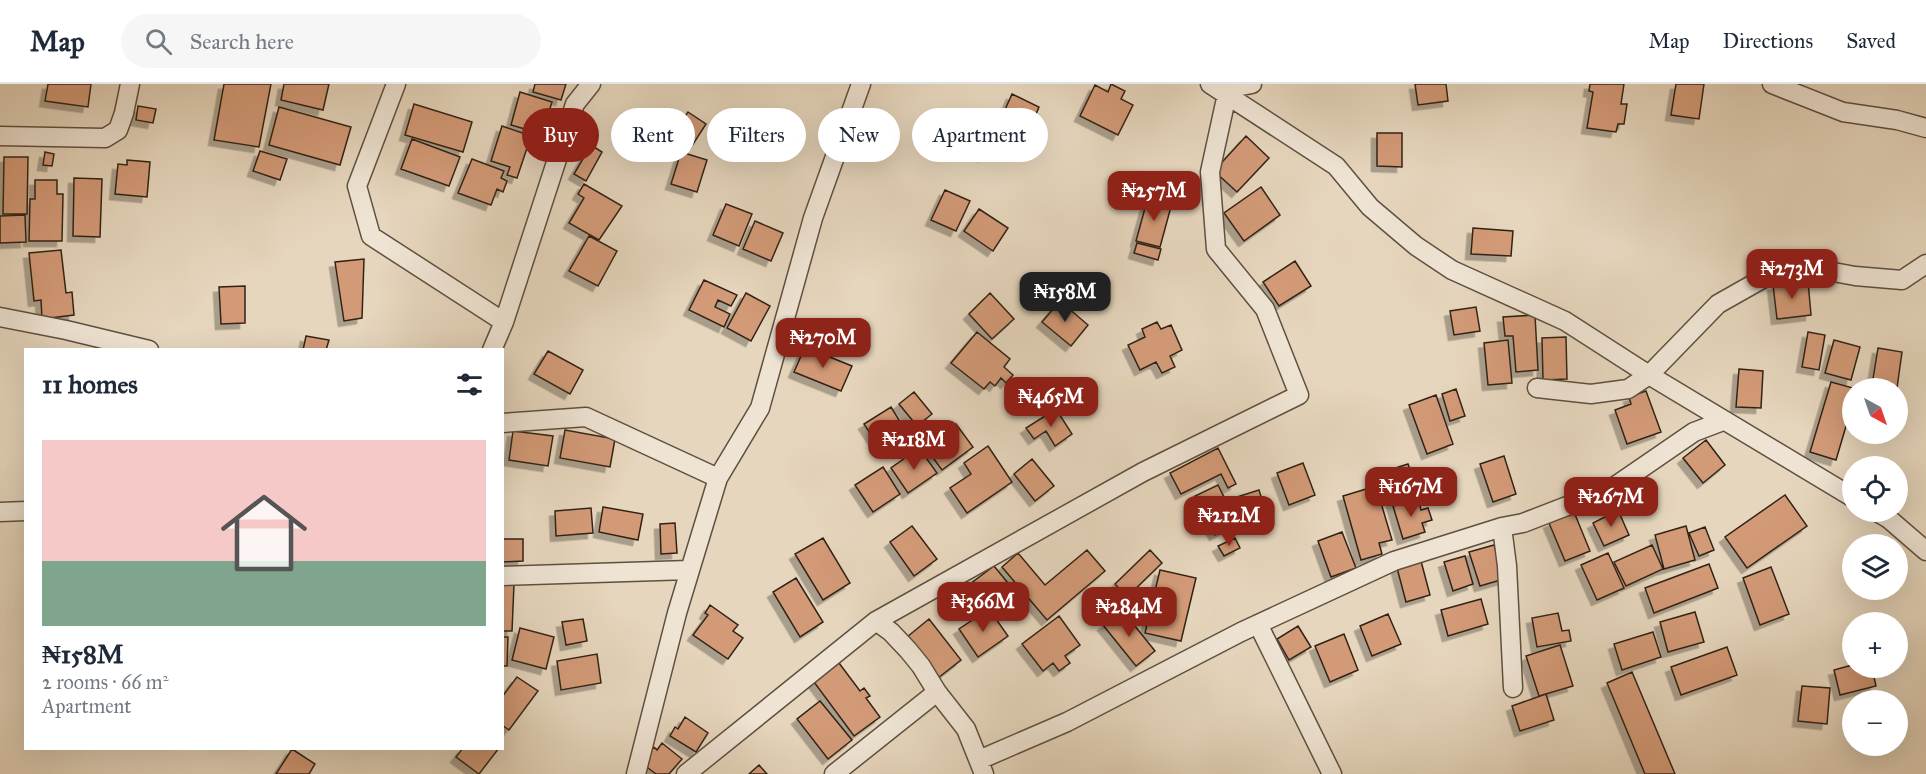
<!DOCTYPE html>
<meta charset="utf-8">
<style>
:root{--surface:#fff;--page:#f6f6f7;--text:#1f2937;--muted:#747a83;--line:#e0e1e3;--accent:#8f2418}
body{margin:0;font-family:"IM FELL Great Primer",serif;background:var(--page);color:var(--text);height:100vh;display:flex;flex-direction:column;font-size:22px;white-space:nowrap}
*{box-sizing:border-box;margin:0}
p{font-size:20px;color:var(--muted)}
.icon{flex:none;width:33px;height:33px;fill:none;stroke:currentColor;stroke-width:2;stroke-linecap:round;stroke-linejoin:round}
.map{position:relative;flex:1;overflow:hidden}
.side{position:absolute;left:24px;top:264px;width:480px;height:402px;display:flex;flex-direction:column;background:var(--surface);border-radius:0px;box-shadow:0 6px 24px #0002}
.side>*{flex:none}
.top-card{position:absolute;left:522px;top:24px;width:570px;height:54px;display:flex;gap:12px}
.needle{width:39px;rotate:140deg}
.buttons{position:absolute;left:1842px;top:294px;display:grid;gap:12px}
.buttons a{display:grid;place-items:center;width:66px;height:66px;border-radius:50%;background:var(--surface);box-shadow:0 6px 24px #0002;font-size:30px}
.price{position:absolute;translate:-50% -51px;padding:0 14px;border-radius:12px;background:var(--accent);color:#fff;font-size:20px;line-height:39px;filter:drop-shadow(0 2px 3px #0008)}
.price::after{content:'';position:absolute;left:50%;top:36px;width:18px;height:14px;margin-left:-9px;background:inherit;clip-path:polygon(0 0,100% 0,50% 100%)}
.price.on{background:#222;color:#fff}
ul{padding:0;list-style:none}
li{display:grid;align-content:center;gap:12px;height:318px;padding:0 18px}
li span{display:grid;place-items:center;height:186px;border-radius:0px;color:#555}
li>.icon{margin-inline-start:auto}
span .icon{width:108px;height:108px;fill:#fffc;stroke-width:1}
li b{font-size:26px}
h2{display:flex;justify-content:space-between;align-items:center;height:72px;padding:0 18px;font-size:26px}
.tag{padding:0 21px;border-radius:27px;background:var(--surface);box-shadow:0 6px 24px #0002;font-size:21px;line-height:54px}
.tag.on{background:var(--accent);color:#fff}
header{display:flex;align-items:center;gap:36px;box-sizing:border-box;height:84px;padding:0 30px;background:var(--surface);border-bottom:2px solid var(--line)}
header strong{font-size:28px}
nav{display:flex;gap:33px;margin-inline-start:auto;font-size:21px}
.search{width:420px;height:54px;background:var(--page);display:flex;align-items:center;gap:15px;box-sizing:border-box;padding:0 21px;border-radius:33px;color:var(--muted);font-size:22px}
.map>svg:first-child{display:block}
.building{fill:#d39a77;stroke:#312417;stroke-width:1.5;filter:url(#shadow)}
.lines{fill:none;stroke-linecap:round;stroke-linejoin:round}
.minor-casing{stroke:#5e5040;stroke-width:21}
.minor{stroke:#efe4d4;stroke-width:18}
</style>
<header>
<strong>Map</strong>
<div class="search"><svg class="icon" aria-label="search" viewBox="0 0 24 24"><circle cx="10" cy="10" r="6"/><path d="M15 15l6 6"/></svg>Search here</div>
<nav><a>Map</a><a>Directions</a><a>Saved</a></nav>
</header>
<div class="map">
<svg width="1926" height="690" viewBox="0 0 1926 690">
<defs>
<filter id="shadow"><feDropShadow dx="-5.5" dy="5.5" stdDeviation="0" flood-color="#0004"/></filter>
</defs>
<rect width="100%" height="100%" fill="#e6d6bd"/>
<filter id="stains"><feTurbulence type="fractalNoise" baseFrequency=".00333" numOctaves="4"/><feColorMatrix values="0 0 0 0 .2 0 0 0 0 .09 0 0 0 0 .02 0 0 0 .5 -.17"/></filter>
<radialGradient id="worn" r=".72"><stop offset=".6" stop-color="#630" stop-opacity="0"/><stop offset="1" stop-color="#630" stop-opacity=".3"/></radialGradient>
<path class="building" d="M48,0h43l-3,23 -43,-6z
M224,0h47l-12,63 -45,-7z
M284,0h45l-6,26 -42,-10z
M535,0h31l-5,16 -28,-8z
M1111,0l14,7 -4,8 12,6 -15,30 -38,-19 15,-31 13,7z
M1415,0h31l2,17 -30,4z
M1590,0h34l-3,20h6l-3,20h-6l-2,8 -29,-4 6,-36 -4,-1z
M1676,0h28l-5,35 -28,-4z
M520,8l32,10 -10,32 -31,-9z
M1012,10l27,13 -12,28 -28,-12z
M414,20l58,18 -9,30 -58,-17z
M138,22l18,3 -3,14 -17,-3z
M279,23l72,20 -11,38 -71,-20z
M688,28l18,12 -16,25 -19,-12z
M961,32l20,10 4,-7 13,7 -15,30 -34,-16z
M502,42l29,10 -14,42 -10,-3 3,-8 -19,-6z
M1377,49h25v34l-25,-1z
M1246,52l23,22 -32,34 -23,-21z
M412,55l48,18 -11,29 -48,-17z
M591,61l11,7 -16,29 -12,-7z
M260,67l27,8 -7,21 -27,-9z
M45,68l9,2 -2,12 -9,-1z
M681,68l26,8 -10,32 -26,-8z
M4,73h24l-1,57h-24z
M472,75l32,12 -3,7 6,3 -4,11 -6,-3 -6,16 -33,-12z
M127,76l23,2 -3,35 -32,-3 3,-30 9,1z
M74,94l28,1 -2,58 -27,-1z
M35,96h22v14h6l-1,47h-33l1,-42h5z
M584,100l38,22 -23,34 -30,-17 15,-25 -6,-4z
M1261,103l19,28 -36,26 -20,-28z
M945,106l25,11 -14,30 -25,-11z
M1148,113l24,6 -12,44 -24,-6z
M726,120l26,10 -13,32 -26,-11z
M979,125l29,19 -15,23 -29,-20z
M25,131l1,27 -26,1v-27z
M755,137l28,12 -12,28 -28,-12z
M1473,144l40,3 -2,25 -40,-2z
M589,152l28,15 -19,35 -29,-15z
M1137,159l24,6 -3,11 -24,-7z
M61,166l5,43 6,-1 2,23 -32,4 -1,-19 -7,1 -5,-48z
M364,175l-2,59 -18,3 -9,-59z
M1295,177l16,25 -32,20 -16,-24z
M704,196l33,15 -6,11 -13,-6 -3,7 15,7 -6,13 -35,-17z
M1808,197l3,34 -34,4 -4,-34z
M245,202v37l-24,1 -2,-37z
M746,209l24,13 -19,35 -24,-13z
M990,209l24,26 -22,20 -23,-25z
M1060,217l28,24 -17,21 -29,-24z
M1476,223l4,24 -26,4 -4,-24z
M1535,231l3,55 -22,2 -3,-36h-8l-2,-19z
M1157,238l4,7 10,-4 11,25 -12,6 5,11 -13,6 -6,-11 -16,8 -12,-25 17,-8 -3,-8z
M977,248l33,27 -6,8 9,8 -7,8 -5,-5 -6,8 -5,-4 -6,7 -33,-26z
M1808,248l17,3 -6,35 -17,-3z
M306,252l23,4 -3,10h-23z
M1566,253l1,42 -24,1 -1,-42z
M1508,256l4,43 -24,2 -4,-42z
M1834,256l26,7 -9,33 -26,-7z
M805,263l47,19 -11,25 -47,-19z
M1878,264l24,4 -5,36 -25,-3z
M548,267l35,19 -13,24 -36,-20z
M1739,285l24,2 -2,37 -25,-1z
M1831,298l22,6 -1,18 -16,54 -26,-8z
M1456,305l9,27 -15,5 -8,-27z
M1646,307l15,41 -34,12 -12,-34 16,-6 -2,-7z
M914,308l18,22 -15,12 -18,-22z
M1436,311l17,49 -26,10 -18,-49z
M891,323l16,26 -26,17 -17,-26z
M1056,325l16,25 -17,12 -9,-15 -12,8 -8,-11z
M956,340l17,23 -31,23 -17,-23z
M565,346l50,9 -5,28 -50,-9z
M513,347l40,5 -5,30 -39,-6z
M1706,356l19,25 -22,18 -20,-25z
M988,362l24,36 -45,31 -17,-25 21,-14 -7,-11z
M919,364l18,25 -29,20 -17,-25z
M1218,364l18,36 -8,4 -7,-14 -40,20 -11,-21z
M1504,372l12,38 -23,8 -13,-38z
M1032,375l22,27 -19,15 -21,-27z
M1303,379l12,32 -26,10 -12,-32z
M1408,380l3,8 6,-1 4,14 -7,2 3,10 -24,8 -10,-33z
M883,383l17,27 -27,18 -18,-27z
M1218,401l19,38 -22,12 -20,-39z
M1376,402l16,54 -13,3 3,11 -21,6 -18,-64z
M1259,406l8,26 -21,7 -9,-26z
M1785,411l22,31 -60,42 -22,-31z
M1418,414l3,12 7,-2 4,12 -10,3 3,9 -22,7 -10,-33z
M603,423l40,7 -5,26 -39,-8z
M591,424l2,25 -37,3 -1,-25z
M1618,426l11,25 -25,11 -11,-23z
M1574,428l16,39 -25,10 -16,-38z
M675,439l2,30 -16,1 -1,-30z
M912,442l25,33 -23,17 -24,-34z
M1686,442l9,34 -31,9 -9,-34z
M1705,443l9,23 -15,6 -10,-23z
M1342,448l14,36 -25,9 -13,-36z
M823,454l27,45 -27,17 -28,-46z
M1235,454l5,10 -16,8 -6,-10z
M502,455h21v22l-21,1z
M1494,461l10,34 -24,7 -11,-34z
M1652,461l11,24 -37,17 -12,-24z
M1087,466l18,21 -58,49 -45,-53 16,-14 27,32z
M1150,466l12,13 -35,34 -12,-13z
M1608,469l16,35 -27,12 -16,-35z
M1465,472l8,28 -20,7 -9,-29z
M1421,477l9,34 -24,7 -9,-34z
M1709,480l9,24 -64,25 -9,-25z
M994,482l18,22 -24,19 -18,-23z
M1771,483l18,47 -29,11 -17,-47z
M1160,486l36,8 -15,63 -36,-8z
M796,494l27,44 -23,15 -27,-45z
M502,500h12l-2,47h-10z
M1481,515l7,25 -40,12 -7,-26z
M710,521l28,20 -5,6 10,7 -15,21 -35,-24 15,-20 -3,-2z
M989,525l19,27 -30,21 -19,-28z
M1122,526l33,41 -19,15 -33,-41z
M1695,528l9,30 -36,10 -8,-30z
M1558,529l4,18 7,-1 2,11 -34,6 -5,-29z
M1388,530l13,30 -29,12 -12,-30z
M1059,532l21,29 -15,11 5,7 -11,8 -6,-8 -10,8 -21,-27z
M583,535l4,22 -21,4 -4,-23z
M929,535l32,41 -23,18 -31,-41z
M1298,542l13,21 -22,13 -12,-21z
M520,544l34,9 -8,32 -34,-9z
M1653,548l8,25 -39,13 -8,-26z
M1344,550l14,36 -28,12 -15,-36z
M502,553h6l-1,29h-5z
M1560,561l13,41 -34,10 -13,-40z
M1727,563l10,28 -56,20 -10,-28z
M597,570l4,29 -40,7 -4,-29z
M836,575l24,32 4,-3 6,8 -4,2 14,19 -26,19 -43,-58z
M1852,581v3h20l4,18 -36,9 -6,-25z
M1632,588l43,102h-30l-38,-91z
M517,593l21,14 -29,39 -7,-5v-28z
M1802,602l28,2 -3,36 -29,-3z
M1546,610l8,26 -34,11 -8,-25z
M820,617l32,39 -24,19 -31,-40z
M685,633l23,16 -12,19 -26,-16 5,-9 3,2z
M662,659l20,16 -13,15h-13l-12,-9 1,-7 9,-11 3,3z
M463,664h36l-20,26 -23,-17z
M292,665l23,15 -6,10h-33z
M759,681l8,9h-18z"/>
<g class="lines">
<defs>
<path id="minor" d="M396,0l-39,102 14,50 133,86
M1210,0l126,82 34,41 46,39 36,24 113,51 84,54 203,122
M1772,0l71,28 54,8 29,8
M1220,6l32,-6
M0,52l105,2 13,-8 6,-17 6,-29
M0,233l66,13 83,20
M492,266l12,-28 71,-218 16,-20
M1537,304l54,6 37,-5 21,-14 69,-71 46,-26 35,-5 29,-2 27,5 47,4 24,-16
M502,339l84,-6 132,61
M0,428l26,-1
M1877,428l12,7 37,32
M1502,443l5,39 6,122
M502,492l187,-6
M876,537l15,11 17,18 13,16 16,26 29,37 18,45
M1258,540l74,150
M979,676l88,-38 174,-90 153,-71 108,-34 21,-4 88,-34 83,-57 29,-11
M636,690l41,-161 41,-135 42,-70 53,-190 48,-134
M686,690l190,-153 267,-149 156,-77 -34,-86 -49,-60 -6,-77 17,-78
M834,690l103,-82"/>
</defs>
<use href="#minor" class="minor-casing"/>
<use href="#minor" class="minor"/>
</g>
<rect width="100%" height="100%" filter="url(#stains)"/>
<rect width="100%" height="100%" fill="url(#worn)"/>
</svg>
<div class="buttons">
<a><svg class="needle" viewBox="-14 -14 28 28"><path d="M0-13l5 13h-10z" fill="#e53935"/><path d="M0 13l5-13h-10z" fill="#747a83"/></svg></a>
<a><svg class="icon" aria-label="locate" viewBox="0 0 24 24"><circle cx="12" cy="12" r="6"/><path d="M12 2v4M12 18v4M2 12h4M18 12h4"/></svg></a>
<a><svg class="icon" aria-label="layers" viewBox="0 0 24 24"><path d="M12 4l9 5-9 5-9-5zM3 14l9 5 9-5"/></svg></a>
<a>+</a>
<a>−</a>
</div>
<b class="price" style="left:1154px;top:138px">₦257M</b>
<b class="price" style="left:1792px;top:216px">₦273M</b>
<b class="price on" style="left:1065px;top:239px">₦158M</b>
<b class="price" style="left:823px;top:285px">₦270M</b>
<b class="price" style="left:1051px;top:344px">₦465M</b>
<b class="price" style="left:914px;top:387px">₦218M</b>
<b class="price" style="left:1411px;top:434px">₦167M</b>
<b class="price" style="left:1611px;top:444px">₦267M</b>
<b class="price" style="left:1229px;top:463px">₦212M</b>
<b class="price" style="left:983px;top:549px">₦366M</b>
<b class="price" style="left:1129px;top:554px">₦284M</b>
<div class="top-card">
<a class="tag on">Buy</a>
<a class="tag">Rent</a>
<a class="tag">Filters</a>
<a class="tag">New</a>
<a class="tag">Apartment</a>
</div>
<section class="side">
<h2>11 homes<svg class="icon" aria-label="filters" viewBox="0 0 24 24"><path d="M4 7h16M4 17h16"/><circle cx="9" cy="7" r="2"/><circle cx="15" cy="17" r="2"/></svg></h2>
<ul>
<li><span style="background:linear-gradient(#f6c9c9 65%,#7fa58c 0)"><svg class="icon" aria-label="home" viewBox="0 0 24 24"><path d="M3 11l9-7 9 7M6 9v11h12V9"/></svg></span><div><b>₦158M</b><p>2 rooms · 66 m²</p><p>Apartment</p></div></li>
</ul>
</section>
</div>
